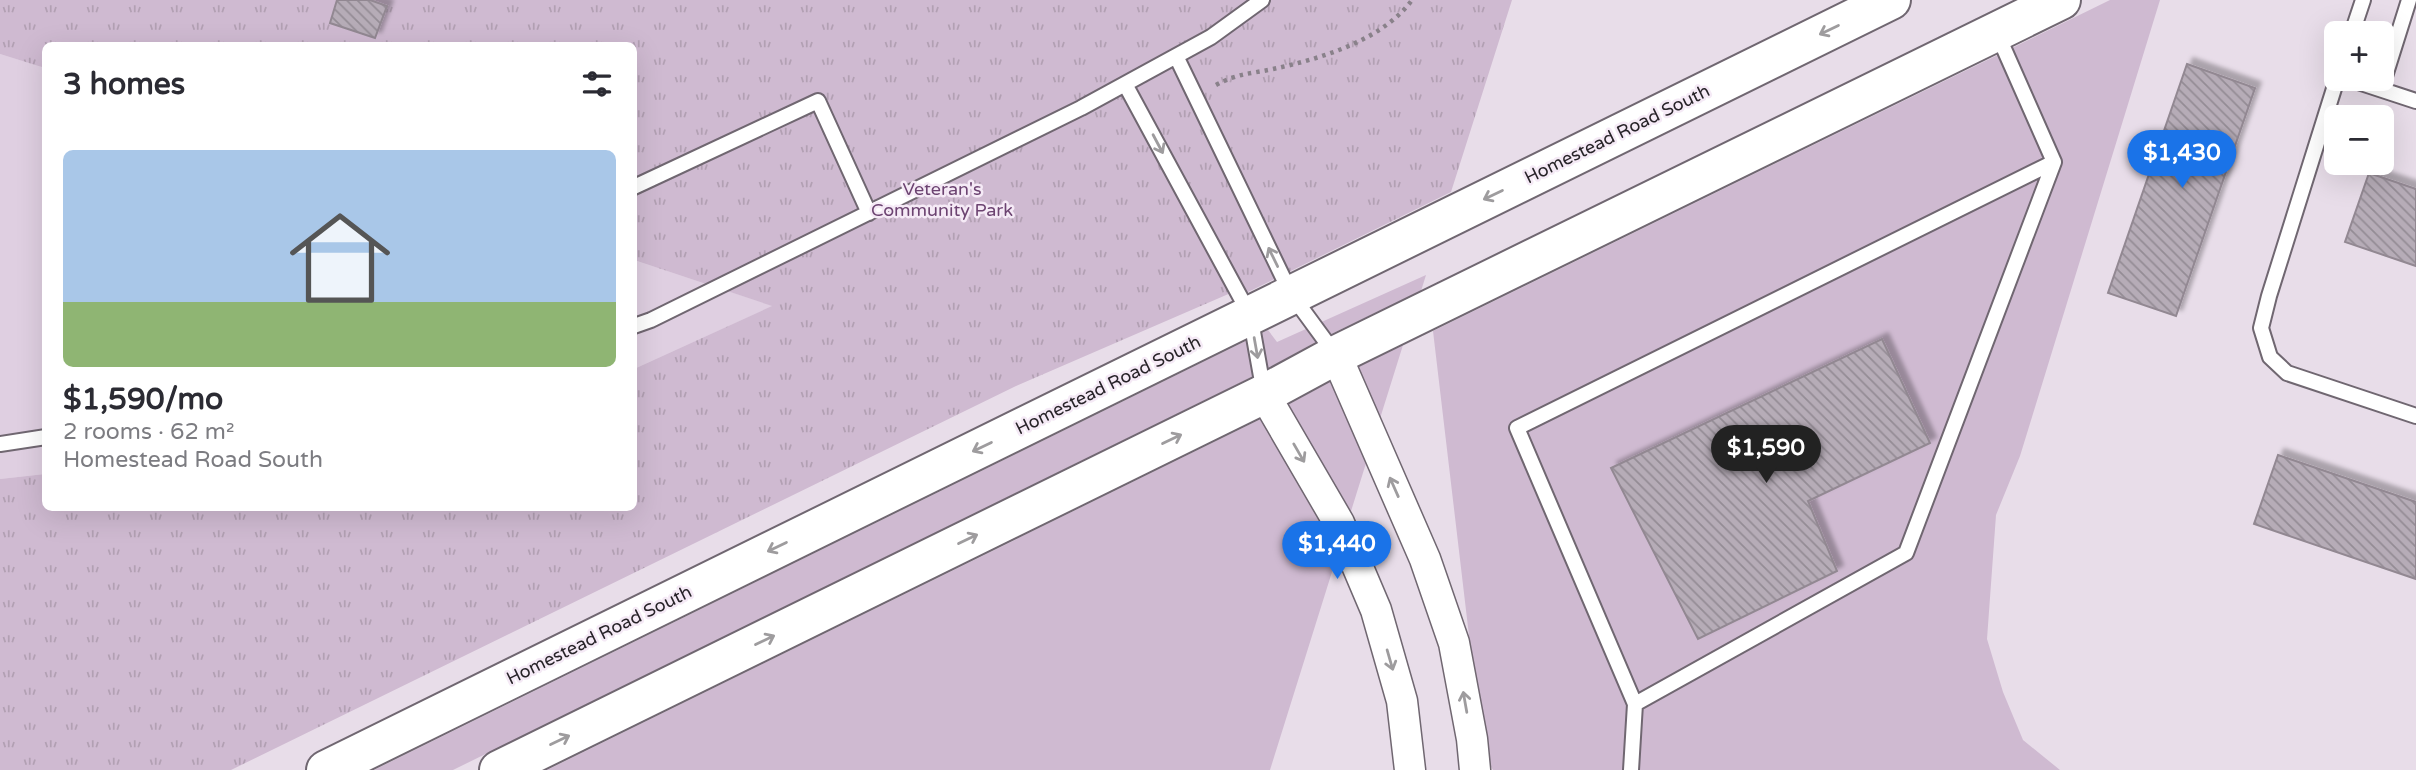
<!DOCTYPE html>
<meta charset="utf-8">
<style>
:root{--surface:#fff;--page:#f2f2f3;--text:#2b2b33;--muted:#7c7c81;--accent:#1a73e8}
body{margin:0;font-family:"Varela Round",sans-serif;background:var(--page);color:var(--text);height:100vh;display:flex;flex-direction:column;font-size:26px;white-space:nowrap}
*{box-sizing:border-box;margin:0}
p{font-size:23px;color:var(--muted)}
.icon{flex:none;width:38px;height:38px;fill:none;stroke:currentColor;stroke-width:2;stroke-linecap:round;stroke-linejoin:round}
.map{position:relative;flex:1;overflow:hidden}
.sheet{position:absolute;left:42px;top:42px;width:595px;height:469px;display:flex;flex-direction:column;background:var(--surface);border-radius:10px;box-shadow:0 7px 28px #0002}
.sheet>*{flex:none}
.fabs{position:absolute;left:2324px;top:21px;display:grid;gap:14px}
.fabs a{display:grid;place-items:center;width:70px;height:70px;border-radius:10px;background:var(--surface);box-shadow:0 7px 28px #0002;font-size:35px}
.price{position:absolute;translate:-50% -60px;padding:0 16px;border-radius:24px;background:var(--accent);color:#fff;font-size:23px;line-height:46px;filter:drop-shadow(0 2px 4px #0008)}
.price::after{content:'';position:absolute;left:50%;top:42px;width:21px;height:16px;margin-left:-10px;background:inherit;clip-path:polygon(0 0,100% 0,50% 100%)}
.price.on{background:#222;color:#fff}
ul{padding:0;list-style:none}
li{display:grid;align-content:center;gap:14px;height:371px;padding:0 21px}
li span{display:grid;place-items:center;height:217px;border-radius:10px;color:#555}
li>.icon{margin-inline-start:auto}
span .icon{width:126px;height:126px;fill:#fffc;stroke-width:1}
li b{font-size:30px}
h2{display:flex;justify-content:space-between;align-items:center;height:84px;padding:0 21px;font-size:30px}
.map>svg:first-child{display:block}
.built{fill:#dfcfe1}
.green{fill:#cfbad1}
.park{fill:url(#park-tufts)}
.building{fill:url(#building-back-hatch);stroke:#928892;stroke-width:2;filter:url(#shadow)}
.lines{fill:none;stroke-linecap:round;stroke-linejoin:round}
.service-casing{stroke:#706771;stroke-width:18}
.minor-casing{stroke:#706771;stroke-width:33}
.secondary-casing{stroke:#706771;stroke-width:42}
.path{stroke:#89818a;stroke-width:4.5;stroke-dasharray:3.5 5;stroke-linecap:butt}
.service{stroke:#fff;stroke-width:14}
.minor{stroke:#fff;stroke-width:30}
.secondary{stroke:#fff;stroke-width:38}
.oneway{stroke:#9e9c9e}
.labels{text-anchor:middle;dominant-baseline:central;stroke-width:5;stroke-linejoin:round;paint-order:stroke}
.street-label{font-size:18px;fill:#272328;stroke:#f5eaf6}
.park-label{font-size:18px;fill:#6c4371;stroke:#f5eaf6}
</style>
<div class="map">
<svg width="2416" height="770" viewBox="0 0 2416 770">
<defs>
<pattern id="park-tufts" width="24" height="20" patternUnits="userSpaceOnUse" patternTransform="scale(1.75)"><rect width="24" height="20" fill="#cfbad1"/><path d="M3 7l-1-3M5 7V3M7 7l1-3M15 17l-1-3M17 17v-4M19 17l1-3" fill="none" stroke="#b2a0b3"/></pattern>
<pattern id="building-back-hatch" width="6" height="6" patternUnits="userSpaceOnUse" patternTransform="scale(1.75)"><rect width="6" height="6" fill="#b6acb7"/><path d="M-1 5l2 2M0 0l6 6M5-1l2 2" fill="none" stroke="#948c95"/></pattern>
<filter id="shadow"><feDropShadow dx="6" dy="-6" stdDeviation="2" flood-color="#0004"/></filter>
</defs>
<rect width="100%" height="100%" fill="#e8dde9"/>
<path class="built" d="M0,54l46,14 -1,406 -45,5z
M634,260l139,46 -139,63z"/>
<path class="green" d="M2110,0h50l-140,456 -24,59 -9,124 16,53 20,48 37,30h-567l-10,-16 -50,-423z
M1426,275l-5,16 -96,46 -73,40 -799,393h-79l894,-440 9,12z
M1403,345l-133,425h-723l728,-358 72,-40z"/>
<path class="park" d="M0,0h1512l-61,192 -207,102 -4,-5 -224,97 -785,384h-231v-291l45,-5 1,34h588v-139l138,-63 -138,-46v-214h-588l-1,22 -45,-14z"/>
<path class="building" d="M337,0h33l17,6 -12,32 -45,-15z
M2187,64l68,24 -79,228 -68,-23z
M2369,173l47,16v77l-71,-24z
M1882,339l48,104 -122,58 29,70 -139,68 -87,-171z
M2278,455l138,47v77l-162,-55z"/>
<g class="lines">
<defs>
<path id="service" d="M2352,33l11,-33
M1176,56l115,238 44,60
M2337,79l-68,217 -8,32 9,29 17,16 129,43
M2349,79l67,22
M1125,84l125,231 14,78
M2381,89l28,-89
M634,187l184,-86 51,112
M634,326l17,-6 430,-212 130,-71 51,-37
M0,444l46,-7
M1635,704l271,-151 148,-391
M1631,770l4,-66 -118,-276 537,-266 -57,-129"/>
<path id="minor" d="M1336,355l89,204 29,84 18,96 3,31
M1264,394l75,129 37,87 26,91 8,69"/>
<path id="secondary" d="M326,770l1565,-770
M499,770l765,-376 72,-39 725,-355"/>
</defs>
<use href="#service" class="service-casing"/>
<use href="#minor" class="minor-casing"/>
<use href="#secondary" class="secondary-casing"/>
<path class="path" d="M1216,85c22,-12 34,-11 57,-16 47,-10 110,-29 139,-69"/>
<use href="#service" class="service"/>
<use href="#minor" class="minor"/>
<use href="#secondary" class="secondary"/>
</g>
<defs><path id="oneway-shaft" d="M-6 0H5M1.5-3L5.5 0L1.5 3" fill="none" stroke-width="1.6" stroke-linecap="round" stroke-linejoin="round" transform="scale(1.75)"/></defs>
<g class="oneway">
<use href="#oneway-shaft" transform="translate(1829 30) rotate(154)"/>
<use href="#oneway-shaft" transform="translate(1158 144) rotate(62)"/>
<use href="#oneway-shaft" transform="translate(1493 195) rotate(154)"/>
<use href="#oneway-shaft" transform="translate(1273 257) rotate(-116)"/>
<use href="#oneway-shaft" transform="translate(1256 348) rotate(80)"/>
<use href="#oneway-shaft" transform="translate(1172 439) rotate(-26)"/>
<use href="#oneway-shaft" transform="translate(982 447) rotate(154)"/>
<use href="#oneway-shaft" transform="translate(1299 453) rotate(60)"/>
<use href="#oneway-shaft" transform="translate(1394 487) rotate(-114)"/>
<use href="#oneway-shaft" transform="translate(968 539) rotate(-26)"/>
<use href="#oneway-shaft" transform="translate(777 547) rotate(154)"/>
<use href="#oneway-shaft" transform="translate(765 640) rotate(-26)"/>
<use href="#oneway-shaft" transform="translate(1390 660) rotate(74)"/>
<use href="#oneway-shaft" transform="translate(1465 702) rotate(-100)"/>
<use href="#oneway-shaft" transform="translate(560 740) rotate(-26)"/>
</g>
<g class="labels">
<g class="street-label">
<text transform="translate(1617 134) rotate(-26)">Homestead Road South</text>
<text transform="translate(1108 385) rotate(-26)">Homestead Road South</text>
<text transform="translate(599 635) rotate(-26)">Homestead Road South</text>
</g>
<g class="park-label">
<text x="942" y="189">Veteran's<tspan x="942" dy="21">Community Park</tspan></text>
</g>
</g>
</svg>
<div class="fabs">
<a>+</a>
<a>−</a>
</div>
<b class="price" style="left:2182px;top:190px">$1,430</b>
<b class="price on" style="left:1766px;top:485px">$1,590</b>
<b class="price" style="left:1337px;top:581px">$1,440</b>
<section class="sheet">
<h2>3 homes<svg class="icon" aria-label="filters" viewBox="0 0 24 24"><path d="M4 7h16M4 17h16"/><circle cx="9" cy="7" r="2"/><circle cx="15" cy="17" r="2"/></svg></h2>
<ul>
<li><span style="background:linear-gradient(#a9c7e8 70%,#8fb573 0)"><svg class="icon" aria-label="home" viewBox="0 0 24 24"><path d="M3 11l9-7 9 7M6 9v11h12V9"/></svg></span><div><b>$1,590/mo</b><p>2 rooms · 62 m²</p><p>Homestead Road South</p></div></li>
</ul>
</section>
</div>
